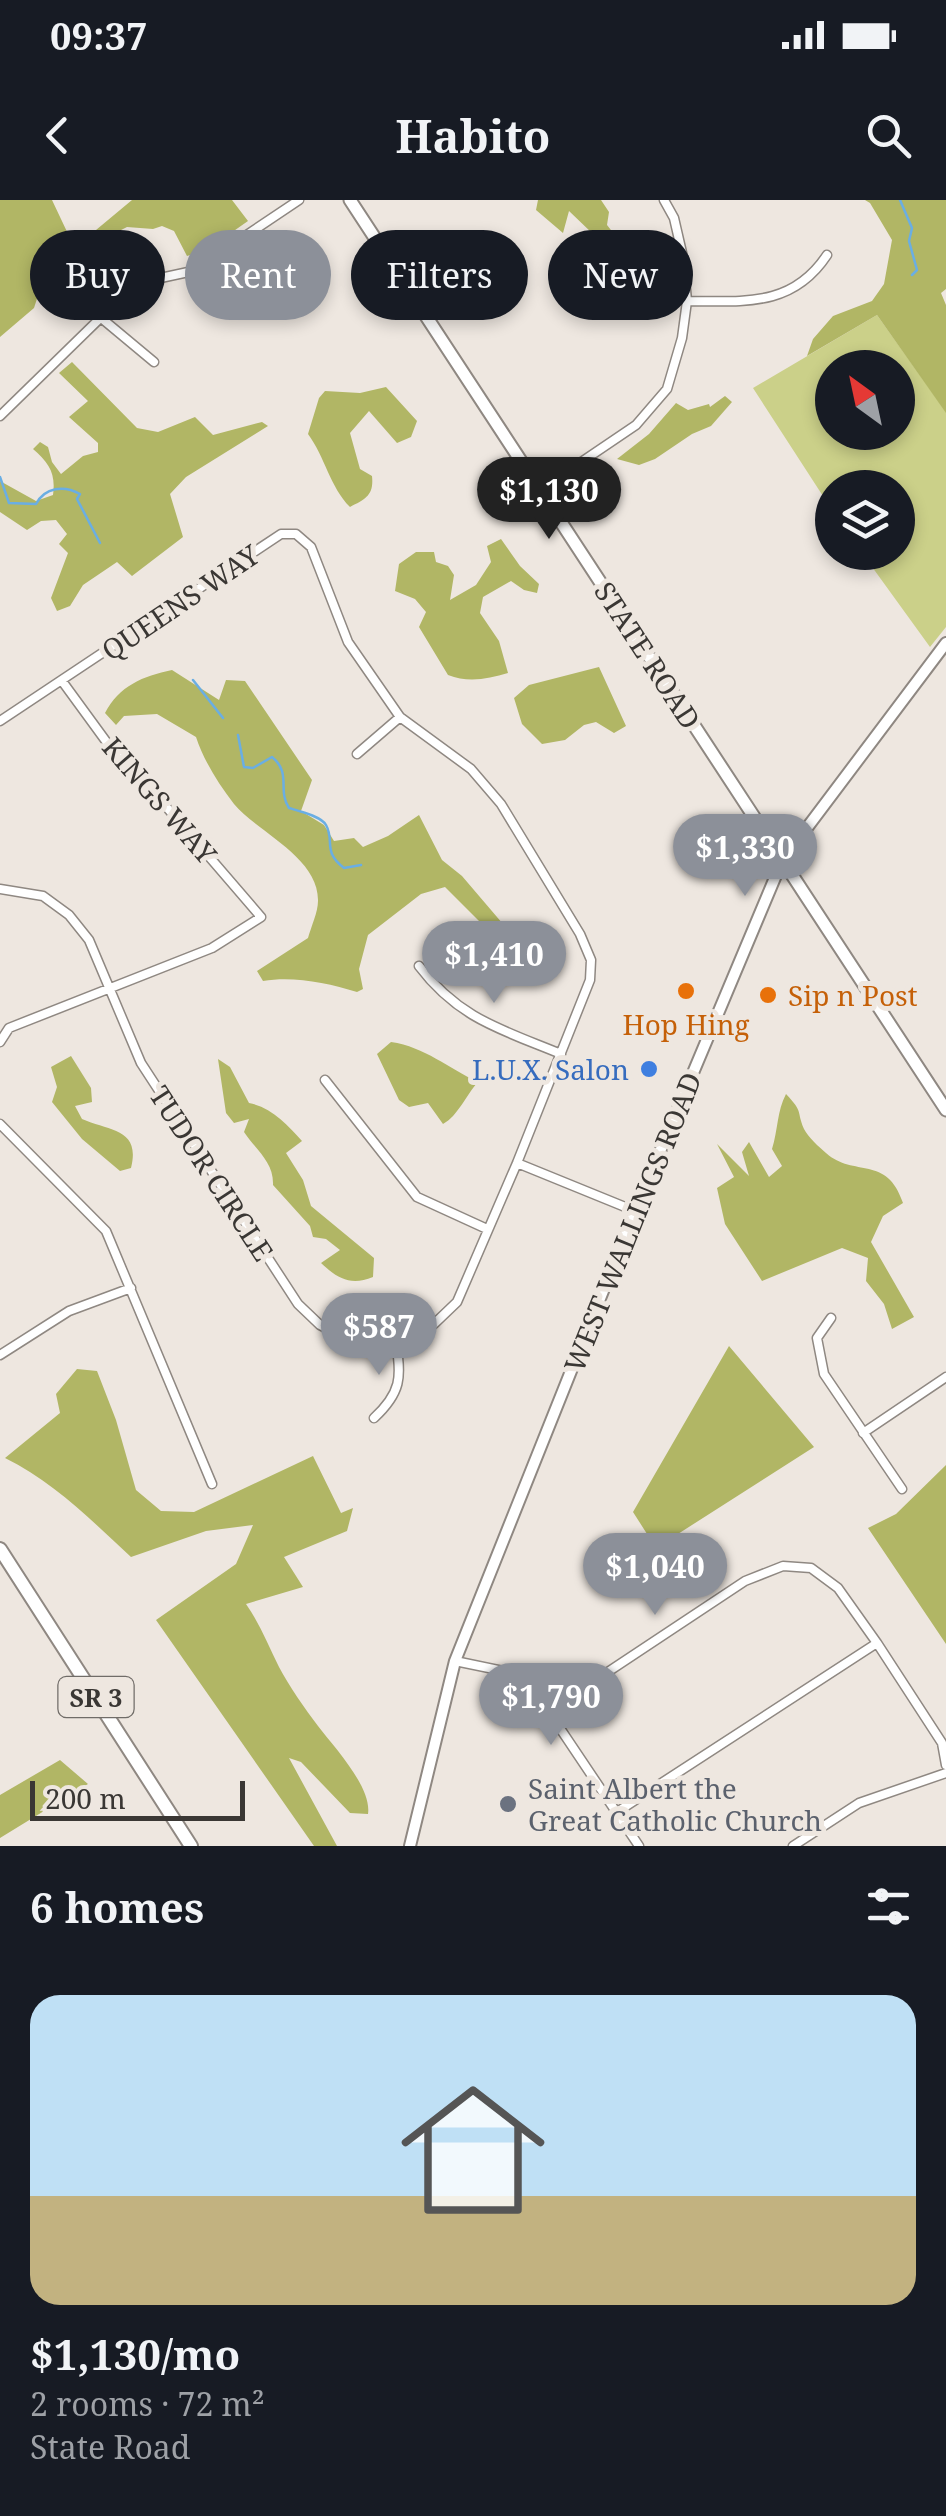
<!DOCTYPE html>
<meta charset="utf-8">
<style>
:root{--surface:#171b24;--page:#20242c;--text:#f1f3f6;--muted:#9ea1a6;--accent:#8c9099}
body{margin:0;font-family:"Noto Serif",serif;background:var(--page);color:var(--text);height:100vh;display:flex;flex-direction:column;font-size:38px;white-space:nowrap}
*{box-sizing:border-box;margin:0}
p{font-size:32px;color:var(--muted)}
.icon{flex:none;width:55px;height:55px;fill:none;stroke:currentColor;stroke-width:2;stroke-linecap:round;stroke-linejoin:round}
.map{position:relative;height:1646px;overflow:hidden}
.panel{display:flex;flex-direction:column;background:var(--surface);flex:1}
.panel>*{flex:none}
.banner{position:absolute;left:30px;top:30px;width:888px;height:90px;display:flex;gap:20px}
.needle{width:65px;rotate:327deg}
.tools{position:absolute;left:815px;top:150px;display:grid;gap:20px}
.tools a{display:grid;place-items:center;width:100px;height:100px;border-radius:50%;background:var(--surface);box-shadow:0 5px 15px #0003;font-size:50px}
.scale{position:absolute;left:30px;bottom:25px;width:215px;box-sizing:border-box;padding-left:10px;border:5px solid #3a3734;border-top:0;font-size:28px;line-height:35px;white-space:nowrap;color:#3a3734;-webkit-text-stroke:8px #eee7e0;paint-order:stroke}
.price{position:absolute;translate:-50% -85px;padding:0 22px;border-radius:35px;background:var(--accent);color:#fff;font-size:32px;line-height:65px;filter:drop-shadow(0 2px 5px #0008)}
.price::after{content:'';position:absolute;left:50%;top:60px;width:30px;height:22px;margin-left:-15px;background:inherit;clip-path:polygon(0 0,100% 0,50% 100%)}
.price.on{background:#222;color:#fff}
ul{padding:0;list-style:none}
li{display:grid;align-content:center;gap:20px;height:530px;padding:0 30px}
li span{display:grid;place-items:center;height:310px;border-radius:30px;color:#555}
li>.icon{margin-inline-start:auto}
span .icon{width:180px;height:180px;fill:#fffc;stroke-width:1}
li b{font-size:42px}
h2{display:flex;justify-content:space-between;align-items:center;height:120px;padding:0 30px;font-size:42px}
.chip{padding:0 35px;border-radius:45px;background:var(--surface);box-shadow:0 5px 15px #0003;font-size:35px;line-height:90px}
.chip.on{background:var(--accent);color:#fff}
.status{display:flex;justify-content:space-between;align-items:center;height:70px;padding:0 50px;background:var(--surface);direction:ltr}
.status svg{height:28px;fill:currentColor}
header{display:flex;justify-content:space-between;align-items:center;height:130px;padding:0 30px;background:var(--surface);font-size:45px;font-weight:700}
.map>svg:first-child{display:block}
.green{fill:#cbd089;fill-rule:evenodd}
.forest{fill:#b1b665}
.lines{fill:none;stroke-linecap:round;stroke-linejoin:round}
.stream{stroke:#6aaee3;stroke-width:2.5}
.minor-casing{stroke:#8f8882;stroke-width:11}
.tertiary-casing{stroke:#8f8882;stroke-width:14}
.secondary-casing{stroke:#8f8882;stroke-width:15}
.primary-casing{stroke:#8f8882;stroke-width:16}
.minor{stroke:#fff;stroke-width:8}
.tertiary{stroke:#fff;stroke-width:10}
.secondary{stroke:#fff;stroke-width:11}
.primary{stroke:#fff;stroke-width:12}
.food-dot{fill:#e8710a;stroke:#eee7e0;stroke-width:4}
.shop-dot{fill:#3f7fe0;stroke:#eee7e0;stroke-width:4}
.worship-dot{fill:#6b7280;stroke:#eee7e0;stroke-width:4}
.labels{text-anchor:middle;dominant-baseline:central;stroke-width:10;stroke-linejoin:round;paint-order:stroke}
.shield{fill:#eee7e0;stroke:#706c68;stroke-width:2.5}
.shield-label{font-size:25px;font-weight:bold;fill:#3a3734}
.street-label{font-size:28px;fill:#3a3734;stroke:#eee7e0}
.food-label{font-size:28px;fill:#c56008;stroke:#eee7e0;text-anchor:start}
.shop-label{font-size:28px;fill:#366cbe;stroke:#eee7e0;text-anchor:end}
.worship-label{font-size:28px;fill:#5b616d;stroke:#eee7e0;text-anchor:start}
</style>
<div class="status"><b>09:37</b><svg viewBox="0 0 49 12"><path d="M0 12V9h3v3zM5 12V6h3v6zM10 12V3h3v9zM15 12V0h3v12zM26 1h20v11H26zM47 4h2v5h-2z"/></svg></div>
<header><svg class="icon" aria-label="back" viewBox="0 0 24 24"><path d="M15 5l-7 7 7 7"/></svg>Habito<svg class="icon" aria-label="search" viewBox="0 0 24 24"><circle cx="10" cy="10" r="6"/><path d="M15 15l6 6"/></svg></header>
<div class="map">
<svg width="946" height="1646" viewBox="0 0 946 1646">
<rect width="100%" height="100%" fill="#eee7e0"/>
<path class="green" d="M877,115l69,97v215l-16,20 -68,-94 36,-1v-64h-66v22l-79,-122zM832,168h66v64h-66z"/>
<path class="forest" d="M0,0h52l17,36 15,4 48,-40h100l16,21 -40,28 -21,7 -13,-25 -12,-5 -9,3 -26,-2 -43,22 -2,-8 -16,11 -22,25 -10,31 -34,29z
M538,0h63l8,12 -2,13 18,23 -11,32 -33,8 -17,-6 -5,-13 10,-14 24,-21 -24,-23 -6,22 -27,-23z
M865,0h81v89l-5,4 5,12v108l-69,-98 -70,41 6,-17 20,-23 39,-15 12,-17 8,-44 -22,-37z
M72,162l65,66 21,4 37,-15 18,18 49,-13 6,4 -82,51 -16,17 13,43 -51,39 -15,-14 -34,23 -13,21 -13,5 -6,-13 17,-45 -9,-9 8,-10 -11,-14 -15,1 -14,9 -27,-18v-31l36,20 17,-6c3,-22 -4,-32 -20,-46l7,-7 8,5 4,15 9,12 22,-18 15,-4v-9l-29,-26 19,-16 -29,-28z
M386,187l31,34 -6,16 -14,6 -28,-32 -19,22 10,36 12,7c2,19 -6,23 -22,31 -20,-20 -25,-50 -42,-73l11,-36 6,-7 35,2z
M725,196l7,6 -21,24 -19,8 -37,25 -16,6 -22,-6 32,-25 27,-31 12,7 21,-6 1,3z
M501,339l19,27 19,18 -2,9 -13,-3 -13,-9 -28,16 -3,16 19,28 9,32c-20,6 -40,10 -60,2l-29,-48 7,-15 -11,-13 -20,-8 4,-27 17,-12h18l2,10 12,4 6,9 -4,25 26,-15 15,-23 -4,-16z
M599,467l27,59 -12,7 -18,-11 -12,3 -19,15 -23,4 -20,-20 -8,-26 15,-13z
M172,470l47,30 7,-20 19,1 67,99 -11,31 23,14 10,16 20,-3 9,9 25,-11 31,-21 23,45 20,16 58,68 -10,8 -65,-65 -24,7 -53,41 -9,34 4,20 -6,3c-30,-9 -63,-16 -94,-11l-6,-10 51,-33c3,-11 10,-26 10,-37 1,-44 -61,-69 -84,-97 -16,-21 -30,-43 -38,-67l-39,-23 -33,2 -8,9 -11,-12c14,-27 38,-37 67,-43z
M391,842c34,5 57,26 87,40 -12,13 -20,34 -35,42l-15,-21 -19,4 -10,-7 -22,-46z
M71,856l20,32 1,14 -17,4 7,13c27,12 59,9 49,49l-11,3 -38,-32 -30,-37 5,-15 -6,-20z
M218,859l12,8 19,36c22,4 39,22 53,38l-16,12 17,27 8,26 63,52 -1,19c-22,9 -35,2 -52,-14l19,-13 -14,-11 -13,-2 -3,-11 -37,-41c1,-23 -17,-35 -29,-53l5,-13 -15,4 -8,-10z
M786,894c18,19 10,16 18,35 4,8 15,18 22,24 28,25 61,1 77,50l-20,13 -12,26 43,75 -22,12 -8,-25 -18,-23 2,-23 -26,-10 -80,33 -37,-57 -8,-36 17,-11 -17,-33 32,32 -7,-24 7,-10 20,35 13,-11 -10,-17c6,-19 5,-38 14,-55z
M729,1146l85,101 -158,101 -23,-36z
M77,1169l20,2 19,49 20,70 25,21 33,1 119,-56 28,57 12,-5 -6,23 -63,26 19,30 -57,17c14,20 22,41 33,63 10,19 26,42 39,59 16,21 54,61 50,88l-18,-1 -49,-51 -12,-4 48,88h-23l-158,-226 80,-56 17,-39 -47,6 -75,26c-39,-36 -77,-75 -126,-99l55,-45 -4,-19z
M946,1265v179l-78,-116 28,-14z
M60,1560l28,24 -88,54v-43z"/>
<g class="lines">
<path class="stream" d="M900,0l12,28 -3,13 8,29 -5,5
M0,277l9,26 27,1c9,-17 28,-19 44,-10l-3,5 23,44
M193,480l30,38
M238,535l6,32 9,1 19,-11c20,16 5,33 17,51 10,3 32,8 37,17 9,16 -4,26 18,43l17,-3"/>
<defs>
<path id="minor" d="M687,101c56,0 105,7 140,-46
M100,117l54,45
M0,216l127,-124 15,-10 51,-11 106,-71
M540,290l96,-65 31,-36 15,-51 5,-37 -4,-44 -9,-39 -10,-18
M0,521l281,-187h15l15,13 37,95 52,75 71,52 30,35 79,130 11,26 -1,20 -73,183 -60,139 -23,22 -38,19 -47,-3 -29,-15 -22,-21 -157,-241 -52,-123 -20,-25 -26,-19 -43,-7
M357,554l43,-37
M419,766c40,53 84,64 142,88
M0,842l9,-14 203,-80 49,-31 -123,-143 -30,-30 -46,-63
M325,880l92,117 70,32
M0,924l106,107 106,253
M517,963l118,48
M831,1118l-14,20 7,36 78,115
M0,1155l69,-44 62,-23
M374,1218c27,-25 28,-41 22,-75
M863,1233l83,-56
M455,1461l63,13 15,14 106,158
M549,1511l196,-130 38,-15 28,2 27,20 39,55 65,100 4,22
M617,1612l260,-169
M793,1646l66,-43 87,-30"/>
<path id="tertiary" d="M410,1646l45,-185 180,-450 147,-350 164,-218"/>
<path id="secondary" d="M350,0l596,910"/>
<path id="primary" d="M0,1349l191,297"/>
</defs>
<use href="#minor" class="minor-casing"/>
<use href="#tertiary" class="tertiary-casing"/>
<use href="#secondary" class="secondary-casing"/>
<use href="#primary" class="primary-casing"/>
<use href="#minor" class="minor"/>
<use href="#tertiary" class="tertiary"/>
<use href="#secondary" class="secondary"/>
<use href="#primary" class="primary"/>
</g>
<g class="food-dot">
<circle cx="686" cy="791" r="10"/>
<circle cx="768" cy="795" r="10"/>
</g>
<circle class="shop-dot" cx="649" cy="869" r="10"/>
<circle class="worship-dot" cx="508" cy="1604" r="10"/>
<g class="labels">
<rect class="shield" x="58.5" y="1477" width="75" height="40" rx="8"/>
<g class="shield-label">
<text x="96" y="1497">SR 3</text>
</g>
<g class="street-label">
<text transform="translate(180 402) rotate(-34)">QUEENS WAY</text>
<text transform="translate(648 455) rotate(57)">STATE ROAD</text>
<text transform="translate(160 600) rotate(49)">KINGS WAY</text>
<text transform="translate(212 973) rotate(57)">TUDOR CIRCLE</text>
<text transform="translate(632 1022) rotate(-68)">WEST WALLINGS ROAD</text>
</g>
<g class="food-label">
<text x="788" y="795">Sip n Post</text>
<text x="686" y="824" text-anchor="middle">Hop Hing</text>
</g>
<g class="shop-label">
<text x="629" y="869">L.U.X. Salon</text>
</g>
<g class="worship-label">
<text x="528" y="1588">Saint Albert the<tspan x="528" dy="32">Great Catholic Church</tspan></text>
</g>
</g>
</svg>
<div class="tools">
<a><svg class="needle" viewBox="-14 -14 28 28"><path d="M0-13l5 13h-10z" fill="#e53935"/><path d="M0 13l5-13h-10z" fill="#9ea1a6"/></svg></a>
<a><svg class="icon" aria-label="layers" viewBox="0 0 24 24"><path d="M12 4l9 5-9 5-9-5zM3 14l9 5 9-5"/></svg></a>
</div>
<div class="scale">200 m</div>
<b class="price on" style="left:549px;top:342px">$1,130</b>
<b class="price" style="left:745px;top:699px">$1,330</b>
<b class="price" style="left:494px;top:806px">$1,410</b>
<b class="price" style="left:379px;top:1178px">$587</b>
<b class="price" style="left:655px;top:1418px">$1,040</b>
<b class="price" style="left:551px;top:1548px">$1,790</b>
<div class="banner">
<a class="chip">Buy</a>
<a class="chip on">Rent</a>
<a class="chip">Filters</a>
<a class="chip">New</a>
</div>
</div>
<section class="panel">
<h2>6 homes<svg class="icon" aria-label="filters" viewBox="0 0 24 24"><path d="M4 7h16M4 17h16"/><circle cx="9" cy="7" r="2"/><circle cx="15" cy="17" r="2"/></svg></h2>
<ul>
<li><span style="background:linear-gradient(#bfe0f5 65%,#c2b280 0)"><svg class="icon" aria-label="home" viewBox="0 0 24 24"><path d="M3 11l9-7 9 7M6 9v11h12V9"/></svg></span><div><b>$1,130/mo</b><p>2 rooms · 72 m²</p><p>State Road</p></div></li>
</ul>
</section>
